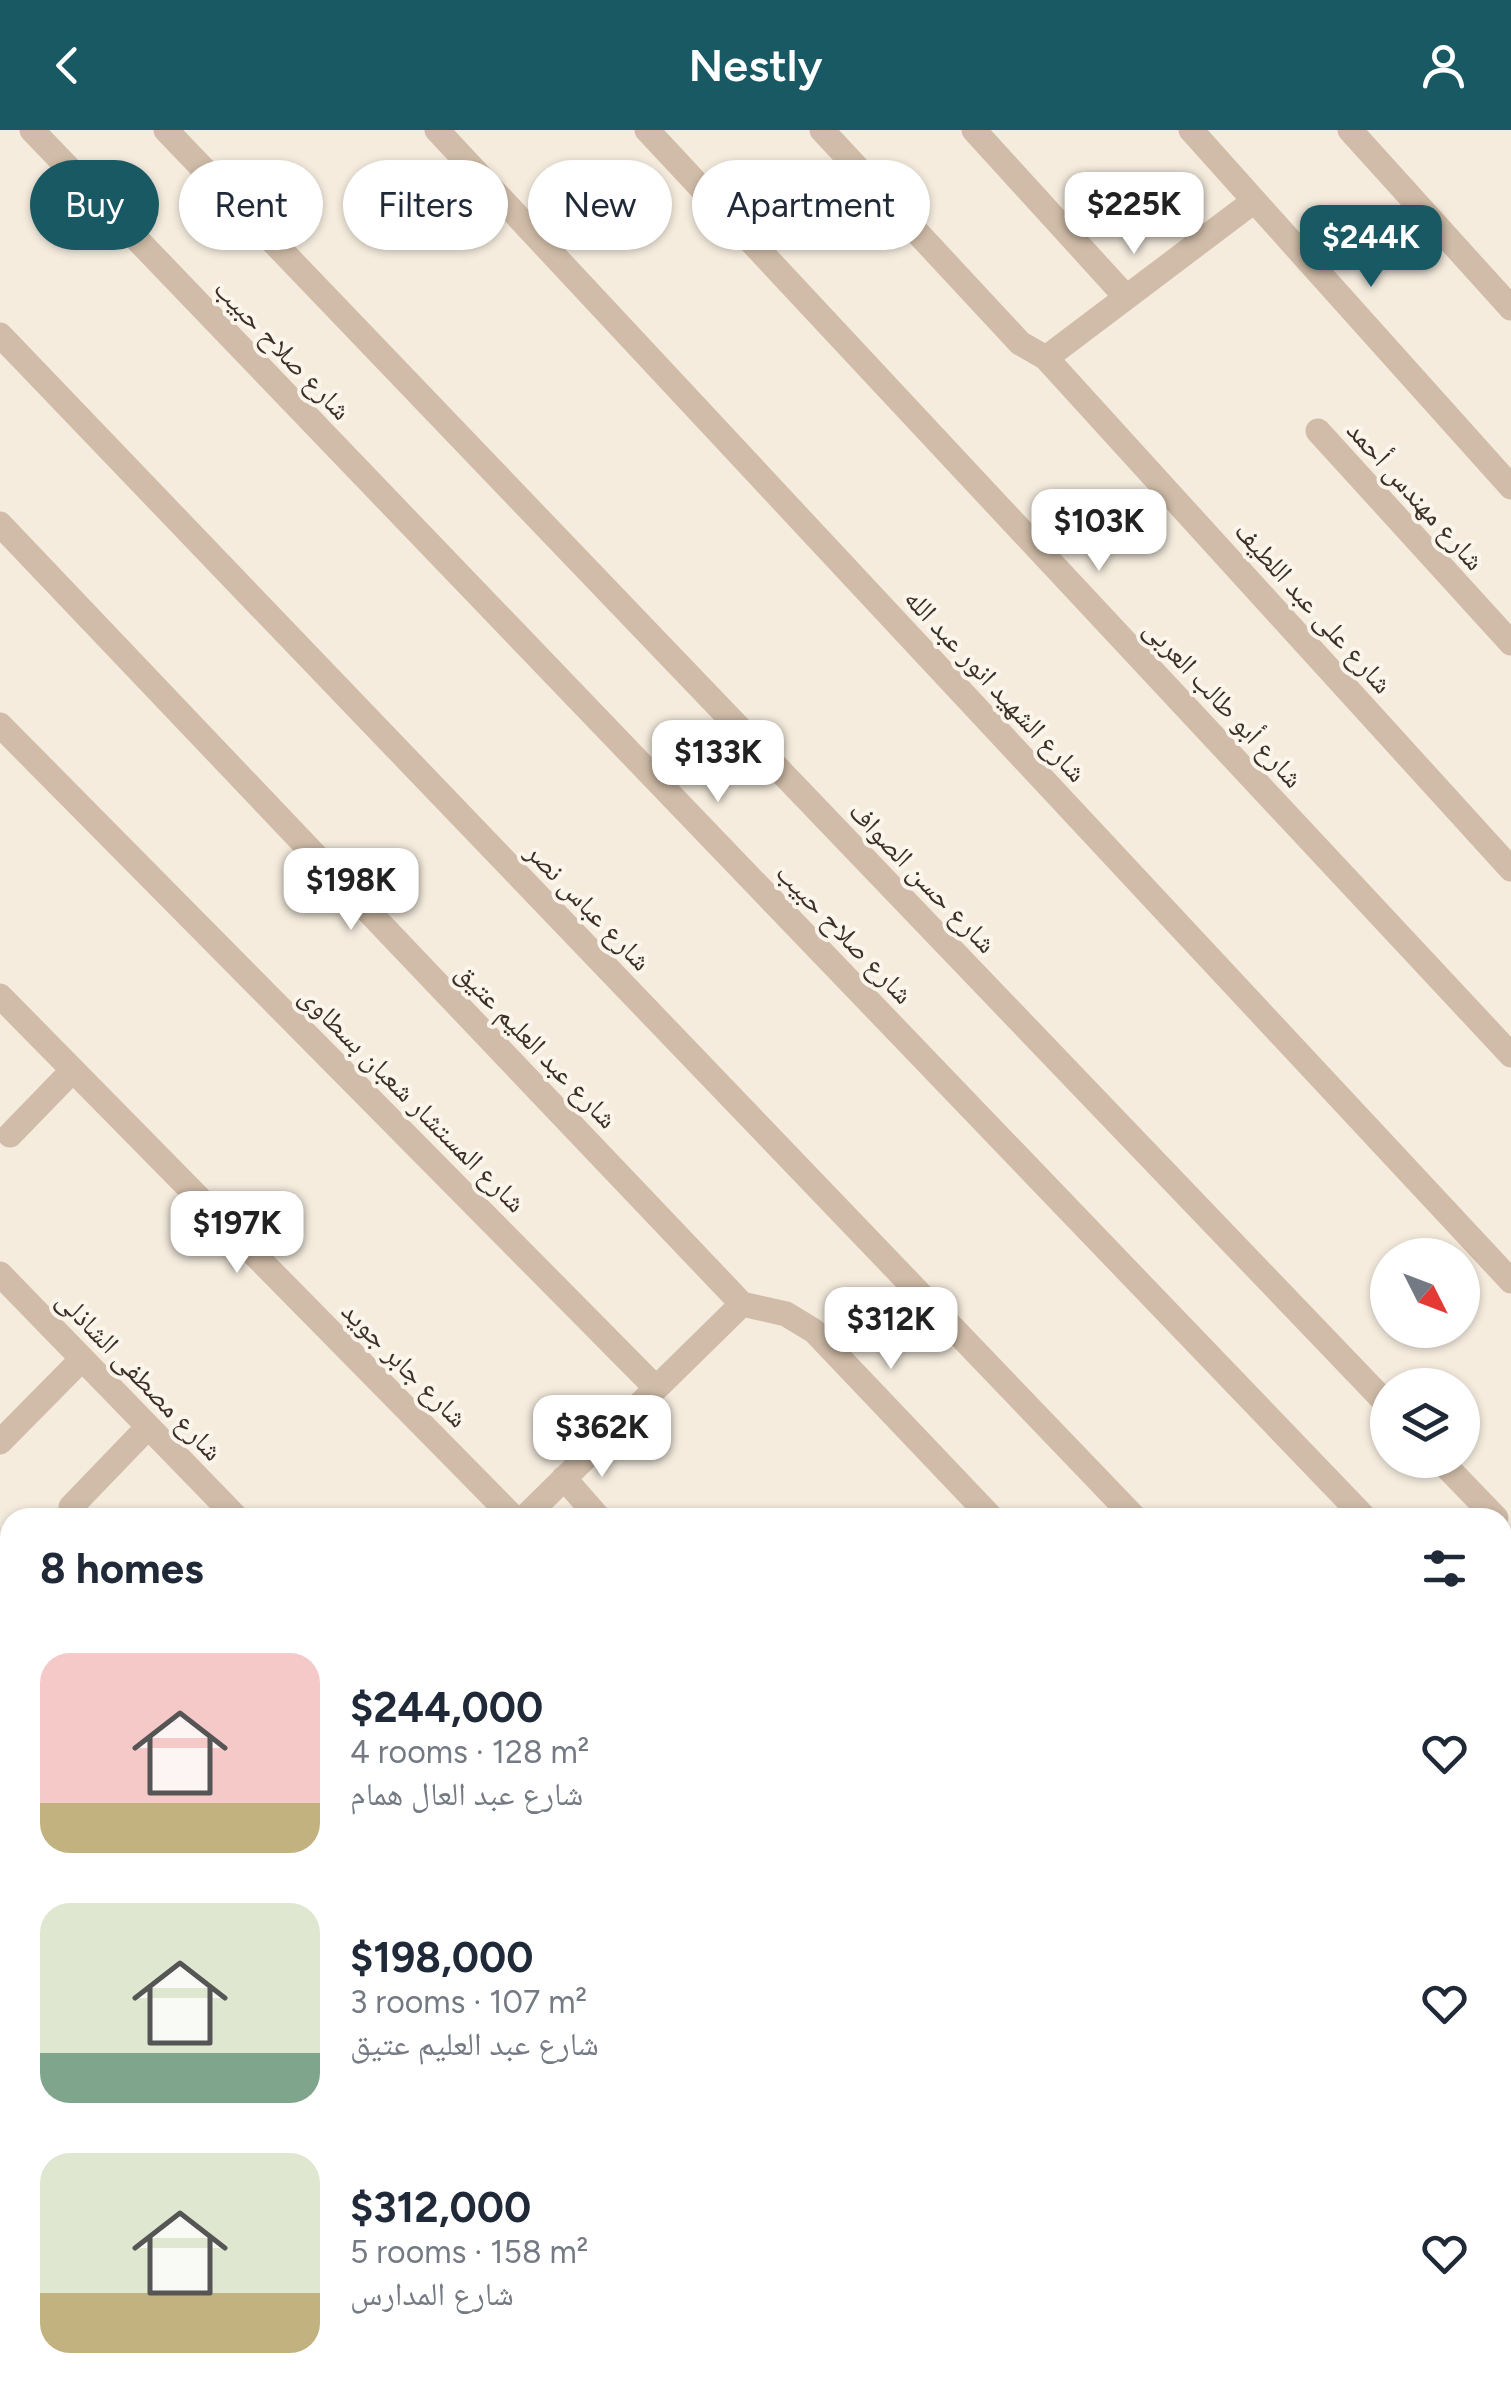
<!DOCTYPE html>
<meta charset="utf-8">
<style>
:root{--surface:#fff;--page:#f6f6f7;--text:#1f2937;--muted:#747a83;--accent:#195963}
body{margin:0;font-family:Figtree,"Noto Naskh Arabic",sans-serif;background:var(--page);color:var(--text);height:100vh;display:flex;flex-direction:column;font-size:38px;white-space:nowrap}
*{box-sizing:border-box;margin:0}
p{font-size:32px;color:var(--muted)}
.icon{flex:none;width:55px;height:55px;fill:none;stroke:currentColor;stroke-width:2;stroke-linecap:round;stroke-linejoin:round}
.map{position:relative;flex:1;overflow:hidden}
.side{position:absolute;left:0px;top:1378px;width:1512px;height:892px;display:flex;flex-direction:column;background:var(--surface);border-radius:30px 30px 0 0;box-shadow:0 2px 8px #0004}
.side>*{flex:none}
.top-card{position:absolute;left:30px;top:30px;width:1000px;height:90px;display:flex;gap:20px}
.needle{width:65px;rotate:132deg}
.controls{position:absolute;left:1370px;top:1108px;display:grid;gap:20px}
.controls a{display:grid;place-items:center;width:110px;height:110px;border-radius:50%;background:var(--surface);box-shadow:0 2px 8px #0004;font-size:50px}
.price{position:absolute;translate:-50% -85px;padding:0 22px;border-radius:20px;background:#fff;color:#222;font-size:32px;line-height:65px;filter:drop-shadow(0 2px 5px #0008)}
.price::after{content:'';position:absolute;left:50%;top:60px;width:30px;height:22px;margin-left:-15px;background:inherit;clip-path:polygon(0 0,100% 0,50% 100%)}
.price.on{background:var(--accent);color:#fff}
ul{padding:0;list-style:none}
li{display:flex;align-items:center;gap:30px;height:250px;padding:0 40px}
li span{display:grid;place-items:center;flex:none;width:280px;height:200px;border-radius:30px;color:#555}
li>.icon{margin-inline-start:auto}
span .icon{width:120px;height:120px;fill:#fffc;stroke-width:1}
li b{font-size:42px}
h2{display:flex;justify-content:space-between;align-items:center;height:120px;padding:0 40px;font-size:42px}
.chip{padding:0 35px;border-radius:45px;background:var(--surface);box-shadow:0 2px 8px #0004;font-size:35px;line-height:90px}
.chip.on{background:var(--accent);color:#fff}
header{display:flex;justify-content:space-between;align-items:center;height:130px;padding:0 40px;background:var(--accent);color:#fff;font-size:45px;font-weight:600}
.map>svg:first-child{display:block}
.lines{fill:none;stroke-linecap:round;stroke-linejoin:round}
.minor{stroke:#d0bca8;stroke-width:25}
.tertiary{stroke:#d0bca8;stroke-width:25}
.motorway{stroke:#5e4a3f;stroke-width:30}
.labels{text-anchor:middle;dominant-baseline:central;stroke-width:8;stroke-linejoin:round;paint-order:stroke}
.street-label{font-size:28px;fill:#3c3029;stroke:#fcf5ec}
</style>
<header><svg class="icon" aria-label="back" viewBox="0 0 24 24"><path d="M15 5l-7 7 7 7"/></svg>Nestly<svg class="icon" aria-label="person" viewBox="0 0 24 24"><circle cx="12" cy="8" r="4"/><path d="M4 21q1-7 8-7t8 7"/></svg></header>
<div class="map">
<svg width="1511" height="2269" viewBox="0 0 1511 2269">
<rect width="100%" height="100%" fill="#f5ecde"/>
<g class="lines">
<path class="minor" d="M32,0l1333,1388
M166,0l1222,1275
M437,0l1074,1151
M647,0l864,925
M822,0l198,213 26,15 465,511
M974,0l152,167
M1191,0l320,357
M1350,0l161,178
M0,205l1135,1183
M1046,228l208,-157
M1318,301l193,212
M0,394l742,780 44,10 28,17 178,187
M0,595l656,663
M0,866l514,522
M10,1005l63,-65
M0,1144l237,244
M0,1312l82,-83
M1440,1330l56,58
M564,1348l35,40
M71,1377l77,-80
M524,1388l218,-214
M0,1426l10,11
M1502,1531l9,9
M0,1603l10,10
M1502,1771l9,9
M0,1806l10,10
M0,1901l10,-10
M1502,1921l9,9
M0,2158l10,10
M102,2260l9,9
M379,2260l9,9
M1138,2260l8,9
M583,2269l9,-9
M889,2269l9,-9
M973,2269l9,-9"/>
<path class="tertiary" d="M1502,2157l9,-8
M1379,2269l9,-9"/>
<path class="motorway" d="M1502,2233l9,-7
M1458,2269l11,-9"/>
</g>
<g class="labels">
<g class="street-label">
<text transform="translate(283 219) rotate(46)">شارع صلاح حبيب</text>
<text transform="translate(1416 365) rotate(48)">شارع مهندس أحمد</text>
<text transform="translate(1314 477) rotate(48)">شارع على عبد اللطيف</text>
<text transform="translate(996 555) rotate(47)">شارع الشهيد انور عبد الله</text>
<text transform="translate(1224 573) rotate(47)">شارع أبو طالب العربى</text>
<text transform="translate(923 747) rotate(46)">شارع حسن الصواف</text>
<text transform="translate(589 776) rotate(46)">شارع عباس نصر</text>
<text transform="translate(845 803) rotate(46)">شارع صلاح حبيب</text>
<text transform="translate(537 915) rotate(46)">شارع عبد العليم عتيق</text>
<text transform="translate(413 969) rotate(45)">شارع المستشار شعبان بسطاوى</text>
<text transform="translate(405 1234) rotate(45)">شارع جابر جويد</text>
<text transform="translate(140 1245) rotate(46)">شارع مصطفى الشاذلى</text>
</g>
</g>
</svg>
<div class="controls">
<a><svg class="needle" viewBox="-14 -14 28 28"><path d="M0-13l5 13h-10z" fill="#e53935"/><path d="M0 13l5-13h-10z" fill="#747a83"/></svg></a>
<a><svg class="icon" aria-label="layers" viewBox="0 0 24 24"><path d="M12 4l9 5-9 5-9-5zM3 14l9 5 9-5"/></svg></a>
</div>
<b class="price" style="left:1134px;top:127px">$225K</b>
<b class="price on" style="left:1371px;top:160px">$244K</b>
<b class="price" style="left:1099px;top:444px">$103K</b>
<b class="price" style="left:718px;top:675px">$133K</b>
<b class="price" style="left:351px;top:803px">$198K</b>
<b class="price" style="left:237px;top:1146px">$197K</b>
<b class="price" style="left:891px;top:1242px">$312K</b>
<b class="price" style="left:602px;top:1350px">$362K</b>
<div class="top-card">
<a class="chip on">Buy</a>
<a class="chip">Rent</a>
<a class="chip">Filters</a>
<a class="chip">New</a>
<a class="chip">Apartment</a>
</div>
<section class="side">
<h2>8 homes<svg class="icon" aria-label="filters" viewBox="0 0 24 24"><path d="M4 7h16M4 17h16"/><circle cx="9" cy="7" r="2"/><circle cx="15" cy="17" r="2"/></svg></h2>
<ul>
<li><span style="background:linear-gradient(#f6c9c9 75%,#c2b280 0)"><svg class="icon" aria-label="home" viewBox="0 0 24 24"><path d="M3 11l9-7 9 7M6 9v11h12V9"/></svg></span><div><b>$244,000</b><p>4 rooms · 128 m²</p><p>شارع عبد العال همام</p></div><svg class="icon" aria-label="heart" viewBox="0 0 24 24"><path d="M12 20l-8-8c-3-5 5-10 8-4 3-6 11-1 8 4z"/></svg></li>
<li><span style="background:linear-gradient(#dfe7d0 75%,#7fa58c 0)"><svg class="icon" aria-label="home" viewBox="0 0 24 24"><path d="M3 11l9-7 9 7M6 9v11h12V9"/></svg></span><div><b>$198,000</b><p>3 rooms · 107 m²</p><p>شارع عبد العليم عتيق</p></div><svg class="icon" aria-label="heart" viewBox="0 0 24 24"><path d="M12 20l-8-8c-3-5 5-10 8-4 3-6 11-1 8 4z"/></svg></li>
<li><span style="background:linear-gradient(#dfe7d0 70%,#c2b280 0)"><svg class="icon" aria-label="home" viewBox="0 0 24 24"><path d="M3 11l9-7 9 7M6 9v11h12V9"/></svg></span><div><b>$312,000</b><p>5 rooms · 158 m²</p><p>شارع المدارس</p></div><svg class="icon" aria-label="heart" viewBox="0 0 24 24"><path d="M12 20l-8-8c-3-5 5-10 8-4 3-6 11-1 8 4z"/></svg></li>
</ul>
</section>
</div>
